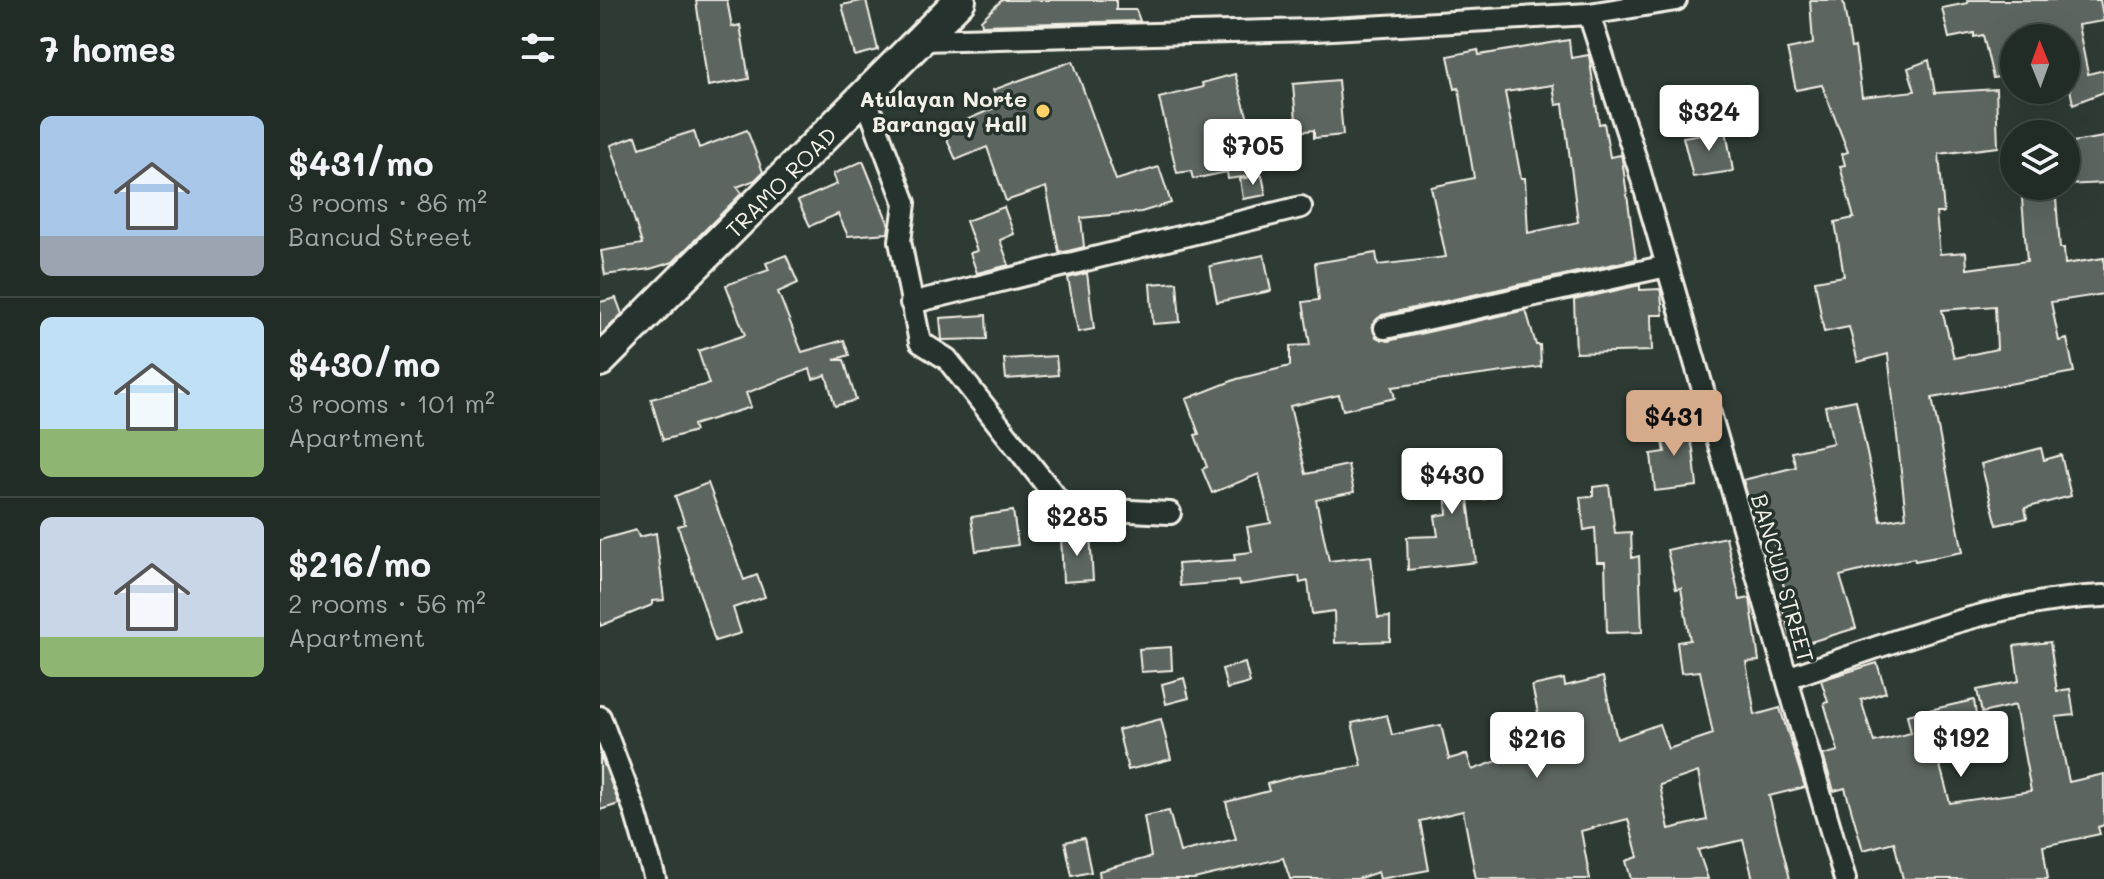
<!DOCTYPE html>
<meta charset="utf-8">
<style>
:root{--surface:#222c27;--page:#2a342f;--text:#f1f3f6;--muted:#a2a7a7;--line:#3f4844;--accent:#d6ab8b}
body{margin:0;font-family:Mali,sans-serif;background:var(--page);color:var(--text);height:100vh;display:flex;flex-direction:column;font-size:30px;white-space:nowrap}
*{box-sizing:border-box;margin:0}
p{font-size:26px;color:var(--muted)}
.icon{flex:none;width:44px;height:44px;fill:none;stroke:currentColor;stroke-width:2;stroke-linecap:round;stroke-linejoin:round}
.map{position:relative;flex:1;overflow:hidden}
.drawer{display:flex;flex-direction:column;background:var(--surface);width:600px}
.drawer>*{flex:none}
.needle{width:52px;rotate:359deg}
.tools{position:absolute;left:1400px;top:24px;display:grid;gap:16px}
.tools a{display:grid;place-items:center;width:80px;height:80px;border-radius:50%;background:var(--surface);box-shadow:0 8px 32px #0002,0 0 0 2px var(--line);font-size:40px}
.price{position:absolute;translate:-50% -68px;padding:0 18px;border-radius:8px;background:#fff;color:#222;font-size:26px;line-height:52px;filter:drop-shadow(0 2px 4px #0008)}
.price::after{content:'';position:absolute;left:50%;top:48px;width:24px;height:18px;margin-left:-12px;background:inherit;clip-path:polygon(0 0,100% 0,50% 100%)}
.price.selected{background:var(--accent);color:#111}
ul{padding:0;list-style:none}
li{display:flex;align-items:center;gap:24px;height:200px;padding:0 40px}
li+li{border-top:2px solid var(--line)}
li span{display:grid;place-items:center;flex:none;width:224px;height:160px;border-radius:12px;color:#555}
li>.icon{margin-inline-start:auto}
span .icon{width:96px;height:96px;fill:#fffc;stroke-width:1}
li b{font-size:34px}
h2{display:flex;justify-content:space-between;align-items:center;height:96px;padding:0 40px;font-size:34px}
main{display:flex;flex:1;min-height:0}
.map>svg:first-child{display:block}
.building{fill:#5c655e;stroke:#f4f1e8;stroke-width:2;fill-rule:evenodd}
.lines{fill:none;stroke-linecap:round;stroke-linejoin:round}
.street-casing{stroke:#f4f1e8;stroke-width:26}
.secondary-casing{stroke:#f4f1e8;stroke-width:36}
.street{stroke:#26332d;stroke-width:20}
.secondary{stroke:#26332d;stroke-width:30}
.poi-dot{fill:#ffd166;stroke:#26332d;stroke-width:3}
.labels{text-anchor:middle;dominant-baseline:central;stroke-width:7;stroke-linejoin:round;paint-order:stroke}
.poi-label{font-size:22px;font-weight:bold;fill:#f4f1e8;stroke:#26332d;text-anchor:end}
.street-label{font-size:22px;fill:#f4f1e8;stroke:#26332d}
</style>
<main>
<section class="drawer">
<h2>7 homes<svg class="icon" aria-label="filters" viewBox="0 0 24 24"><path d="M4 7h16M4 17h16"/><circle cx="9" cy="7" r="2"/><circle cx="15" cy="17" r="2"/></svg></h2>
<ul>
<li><span style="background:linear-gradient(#a9c7e8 75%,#9aa5b1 0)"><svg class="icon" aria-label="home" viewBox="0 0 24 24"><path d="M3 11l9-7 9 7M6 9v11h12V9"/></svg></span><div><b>$431/mo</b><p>3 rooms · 86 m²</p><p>Bancud Street</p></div></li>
<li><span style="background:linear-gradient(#bfe0f5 70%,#8fb573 0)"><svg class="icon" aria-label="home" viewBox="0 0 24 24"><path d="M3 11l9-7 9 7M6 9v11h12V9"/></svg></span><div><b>$430/mo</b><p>3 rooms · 101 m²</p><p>Apartment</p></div></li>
<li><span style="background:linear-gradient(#c9d6e8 75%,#8fb573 0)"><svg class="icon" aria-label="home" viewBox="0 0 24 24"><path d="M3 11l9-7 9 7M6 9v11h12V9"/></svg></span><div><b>$216/mo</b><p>2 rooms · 56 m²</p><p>Apartment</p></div></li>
</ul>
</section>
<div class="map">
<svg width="1504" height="879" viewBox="0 0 1504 879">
<rect width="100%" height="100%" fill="#2e3b34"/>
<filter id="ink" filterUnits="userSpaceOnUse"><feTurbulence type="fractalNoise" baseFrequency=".0125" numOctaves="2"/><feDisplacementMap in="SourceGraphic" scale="16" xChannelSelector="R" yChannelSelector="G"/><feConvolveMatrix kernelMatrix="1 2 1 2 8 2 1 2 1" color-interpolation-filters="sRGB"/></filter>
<g filter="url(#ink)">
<path class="building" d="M96,0h31l5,27 8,-2 9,54 -41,7z
M266,0l12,50 -23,6 -13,-51z
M402,0h114v10h20l4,11 -158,4 -1,-5z
M1210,0h33l8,48 4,-1 7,50 53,-6 -7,-23 21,-8 6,33 61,-4 2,58 -59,7 5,59h-8l4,41 26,-2 1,17 60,-8 -6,-75h34l5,62h4l1,16 39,-6v36l-53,8 8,39 8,-2 7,33 -142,26 31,154 -48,9 -1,-3 -74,18 16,52 -62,19 -16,-54 7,-1 -19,-82 -13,4 -10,-34 53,-13 -4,-15 41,-9 -8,-37 31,-6 25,121 25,-4 -18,-163 -30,8 -9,-35 -25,5 -9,-51 29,-5 -9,-54 19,-4 -14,-52 5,-1 -3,-11 6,-2 -26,-67 -26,5 -9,-41 26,-5zM1395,306l2,43 -43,9 -12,-48z
M1367,0h133l4,21 -26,4 10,49 16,-4v22l-31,12 -7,-35v-31h-57l5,36 -21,4 -10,-43 -9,2v-4l-25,5 -7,-30 26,-5z
M969,40l2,18 18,-3 10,69 5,-1 6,34 11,-2 1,4 14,100 -254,56 -10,10 4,12 12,4 138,-31 10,35h4l1,22 -149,20 3,11 -52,12 -4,-15 -49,11 16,68 42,-9 6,27 -38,8 13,61 42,-5 7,62 12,-1v24l-55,2 -1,-32 -22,3 -4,-33 -8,2 -1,-7 -60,9 -1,-4 -58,5 -2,-22 57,-4 -1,-6 18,-2 -5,-25 24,-4 -12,-49 -47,19 -10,-24 5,-2 -12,-32 4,-1 -13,-35 51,-20 53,-13v-20l20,-1 -7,-43 16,-2 -4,-37 61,-10 2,12 68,-8 -15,-70 43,-9 -15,-90 -4,1 -7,-33 30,-6 1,5zM953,85l3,20 7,-1 15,118 -50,11 -3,-55h-4l-16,-86z
M473,61l43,119 43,-13 12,36 -30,9 -60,6 3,29 -20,5 -5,-1 -13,-64 -40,14 -19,-54 -31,13 -13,-30 56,-24 -6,-16z
M635,74l17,59 6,42 -30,4 -1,-7 -34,7 -2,-8 -14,2 -18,-75 44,-11 -1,-4z
M738,80l5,55 -29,3v-8l-17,2 -4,-48z
M147,130l16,42 -8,8 -18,7 5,6 -69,69 -23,7 -45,6 -4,-24 41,-7 -31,-99 25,-9 4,12 54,-17 5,17z
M1126,130l7,41 -40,6 -10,-40z
M1504,137v46l-38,2v-42z
M263,161l26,64 -1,8 -40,3 -10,-22 -28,12 -12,-25 39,-17 -4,-10z
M662,175l4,20 -23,4 -3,-20z
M404,207l10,27 -14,6 9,25 -32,8 -7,-20 7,-2 -11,-30z
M186,255l12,28 -20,9 24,60 42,-12 5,15 -15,5h10l12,40 -21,6 -9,-31 -13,4 -3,-10 -64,24 5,14 -58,18 2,6 -32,9 -12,-41 58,-15 -11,-33 47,-16 -19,-50 43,-15 -3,-7z
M664,255l7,36 -54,11 -7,-36z
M487,273l7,56 -16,3 -10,-54z
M577,282l3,40 -27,2 -3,-40z
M1040,285v5l20,-1 1,4 2,22h-12l1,36 -76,2 -2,-53z
M16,298l6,16 -22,22v-34z
M386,315l1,24 -45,1 -2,-22z
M456,356l2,19 -52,4 -2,-20z
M1083,417l10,32 4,37 -42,5 -4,-37 14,-2 -6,-30z
M1441,448l3,12 17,-5 10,41 -46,12 2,10 -30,7 -16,-61z
M882,452l4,47 -18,1 8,62 -68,8 -1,-33 31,-1 -3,-20 12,-2 -5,-59z
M108,483l36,97 13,-5 8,22 -32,11 8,25 -26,8 -37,-115 7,-2 -10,-28z
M1009,485l6,48 16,-1 1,26 7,-2 3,76 -35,1 -2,-71h-8l-2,-34 -11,2 -4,-33 13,-1v-9z
M413,511l5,34 -42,6 -5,-34z
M36,530l3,7 17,-4 8,67 -12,1v4l-52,21v-86z
M490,534l3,46 -30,2 -2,-46z
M1126,537l14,63 10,-2 9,63 -13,1 9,53 25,-7 25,79 -36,9 21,83h-37l-10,-39 -45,10 10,29h-77l-5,-18 12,-4 -10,-38 -47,12 9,48h-114l-13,-68 -43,10 9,49 -49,9 -2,-7 -21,7h-67l-7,-21 -89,21h-94l-1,-8 52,-14 -7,-41 25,-5 11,41 56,-13 -10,-37 43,-11 -2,-7 33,-9 62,-9 -10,-43 35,-8 5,20 49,-10 8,34 18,-5 5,16 73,-26 -13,-58 32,-7 1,7 38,-9 14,62 42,-15 9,25 45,-15 -13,-63 -19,2 -4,-31 13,-2 -9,-52 -5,1 -9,-39zM1098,772l9,48 -38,9 -9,-44z
M1450,642l7,49 13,-2 4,26 -18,2 13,65 35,-8v51l-6,2 2,7 -57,12 5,33h-145l-9,-37 -31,8 -18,-62 -11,3 -11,-36 15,-4 -14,-48 4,-1 -7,-22 56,-17 9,29 -25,8 13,42 37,-9 -4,-18 67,-15 6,46 -40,5 2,6 -4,1 12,45 81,-12 -16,-86 -33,8 -5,-23 42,-9 -5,-35z
M571,647l1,23 -31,2 -2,-23z
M645,663l5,20 -23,6 -5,-20z
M584,678l5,20 -23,6 -4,-20z
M561,719l10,40 -43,11 -10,-40z
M0,754l19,50 -19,6z
M484,838l7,34 -19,4 -7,-34z"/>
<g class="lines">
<defs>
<path id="street" d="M989,14l50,155 206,710
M321,40l394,-10 274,-16 87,-14
M265,97l40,106 -5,38 20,101 27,17 112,142 13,7 98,5
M311,303l390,-96
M785,328l282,-62
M1187,678c99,-33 212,-79 317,-82
M0,717l34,91 21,71"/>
<path id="secondary" d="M0,361l360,-361"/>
</defs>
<use href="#street" class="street-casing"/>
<use href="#secondary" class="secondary-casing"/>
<use href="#street" class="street"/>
<use href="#secondary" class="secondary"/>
</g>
</g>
<circle class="poi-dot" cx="443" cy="111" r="8"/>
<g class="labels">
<g class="poi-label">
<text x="427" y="98">Atulayan Norte<tspan x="427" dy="25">Barangay Hall</tspan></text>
</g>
<g class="street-label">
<text transform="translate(181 182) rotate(-45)">TRAMO ROAD</text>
<text transform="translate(1183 578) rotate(74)">BANCUD STREET</text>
</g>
</g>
</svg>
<div class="tools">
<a><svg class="needle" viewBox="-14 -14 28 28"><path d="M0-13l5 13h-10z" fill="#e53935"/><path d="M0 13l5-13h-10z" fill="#a2a7a7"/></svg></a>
<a><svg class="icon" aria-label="layers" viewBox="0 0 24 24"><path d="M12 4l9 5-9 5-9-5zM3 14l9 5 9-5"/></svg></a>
</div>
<b class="price" style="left:1109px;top:153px">$324</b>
<b class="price" style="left:653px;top:187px">$705</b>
<b class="price selected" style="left:1074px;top:458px">$431</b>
<b class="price" style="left:852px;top:516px">$430</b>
<b class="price" style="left:477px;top:558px">$285</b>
<b class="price" style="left:1361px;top:779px">$192</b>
<b class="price" style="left:937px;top:780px">$216</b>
</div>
</main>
